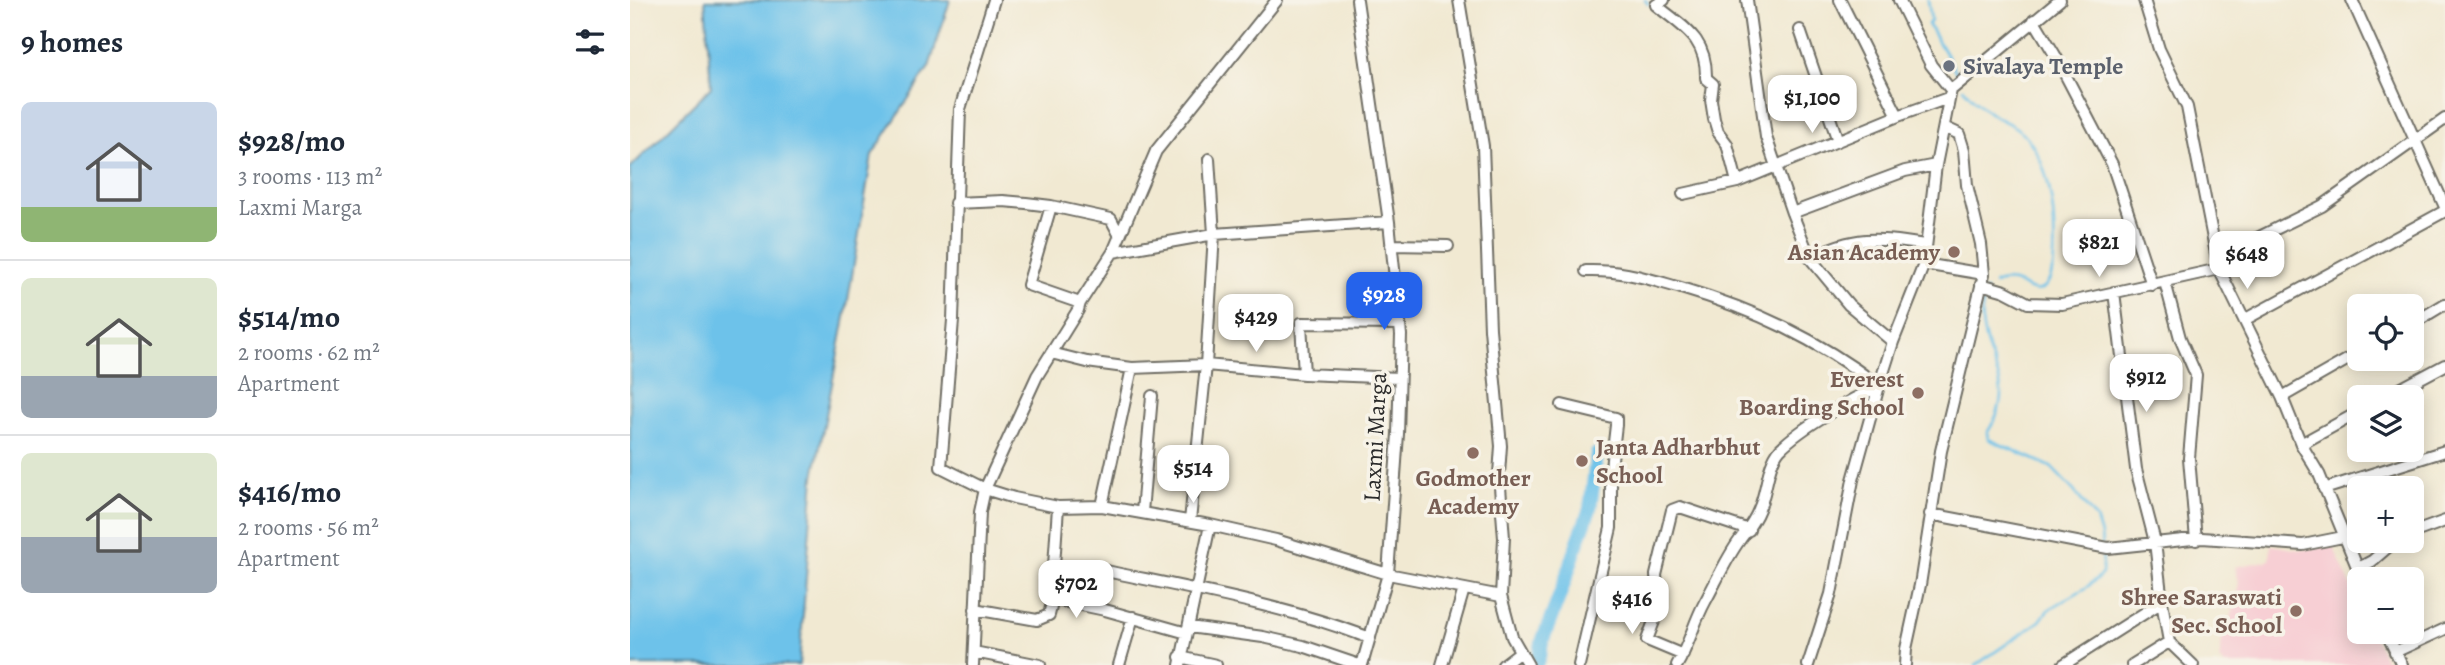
<!DOCTYPE html>
<meta charset="utf-8">
<style>
:root{--surface:#fff;--page:#f2f2f3;--text:#1f2937;--muted:#747a83;--line:#e0e1e3;--accent:#2563eb}
body{margin:0;font-family:Alegreya,serif;background:var(--page);color:var(--text);height:100vh;display:flex;flex-direction:column;font-size:26px;white-space:nowrap}
*{box-sizing:border-box;margin:0}
p{font-size:23px;color:var(--muted)}
.icon{flex:none;width:38px;height:38px;fill:none;stroke:currentColor;stroke-width:2;stroke-linecap:round;stroke-linejoin:round}
.map{position:relative;flex:1;overflow:hidden}
.sheet{display:flex;flex-direction:column;background:var(--surface);width:630px}
.sheet>*{flex:none}
.buttons{position:absolute;left:1717px;top:294px;display:grid;gap:14px}
.buttons a{display:grid;place-items:center;width:77px;height:77px;border-radius:10px;background:var(--surface);box-shadow:0 4px 18px #0003;font-size:35px}
.price{position:absolute;translate:-50% -60px;padding:0 16px;border-radius:14px;background:#fff;color:#222;font-size:23px;line-height:46px;filter:drop-shadow(0 2px 4px #0008)}
.price::after{content:'';position:absolute;left:50%;top:42px;width:21px;height:16px;margin-left:-10px;background:inherit;clip-path:polygon(0 0,100% 0,50% 100%)}
.price.on{background:var(--accent);color:#fff}
ul{padding:0;list-style:none}
li{display:flex;align-items:center;gap:21px;height:175px;padding:0 21px}
li+li{border-top:2px solid var(--line)}
li span{display:grid;place-items:center;flex:none;width:196px;height:140px;border-radius:10px;color:#555}
li>.icon{margin-inline-start:auto}
span .icon{width:84px;height:84px;fill:#fffc;stroke-width:1}
li b{font-size:30px}
h2{display:flex;justify-content:space-between;align-items:center;height:84px;padding:0 21px;font-size:30px}
main{display:flex;flex:1;min-height:0}
.map>svg:first-child{display:block}
.built{fill:#f7cfd4}
.water{fill:#6dc2ea;stroke:#4c768a;stroke-width:2}
.lines{fill:none;stroke-linecap:round;stroke-linejoin:round}
.stream{stroke:#6dc2ea;stroke-width:2.5}
.river{stroke:#6dc2ea;stroke-width:14}
.minor-casing{stroke:#706e65;stroke-width:14}
.minor{stroke:#fff;stroke-width:10}
.worship-dot{fill:#6b7280;stroke:#f7f3e8;stroke-width:2.5}
.education-dot{fill:#8d6e63;stroke:#f7f3e8;stroke-width:2.5}
.labels{text-anchor:middle;dominant-baseline:central;stroke-width:7;stroke-linejoin:round;paint-order:stroke}
.worship-label{font-size:24px;font-weight:bold;fill:#5b616d;stroke:#f7f3e8;text-anchor:start}
.education-label{font-size:24px;font-weight:bold;fill:#785e54;stroke:#f7f3e8;text-anchor:end}
.street-label{font-size:24px;fill:#2b2b2b;stroke:#f7f3e8}
</style>
<main>
<section class="sheet">
<h2>9 homes<svg class="icon" aria-label="filters" viewBox="0 0 24 24"><path d="M4 7h16M4 17h16"/><circle cx="9" cy="7" r="2"/><circle cx="15" cy="17" r="2"/></svg></h2>
<ul>
<li><span style="background:linear-gradient(#c9d6e8 75%,#8fb573 0)"><svg class="icon" aria-label="home" viewBox="0 0 24 24"><path d="M3 11l9-7 9 7M6 9v11h12V9"/></svg></span><div><b>$928/mo</b><p>3 rooms · 113 m²</p><p>Laxmi Marga</p></div></li>
<li><span style="background:linear-gradient(#dfe7d0 70%,#9aa5b1 0)"><svg class="icon" aria-label="home" viewBox="0 0 24 24"><path d="M3 11l9-7 9 7M6 9v11h12V9"/></svg></span><div><b>$514/mo</b><p>2 rooms · 62 m²</p><p>Apartment</p></div></li>
<li><span style="background:linear-gradient(#dfe7d0 60%,#9aa5b1 0)"><svg class="icon" aria-label="home" viewBox="0 0 24 24"><path d="M3 11l9-7 9 7M6 9v11h12V9"/></svg></span><div><b>$416/mo</b><p>2 rooms · 56 m²</p><p>Apartment</p></div></li>
</ul>
</section>
<div class="map">
<svg width="1815" height="665" viewBox="0 0 1815 665">
<rect width="100%" height="100%" fill="#f7f3e8"/>
<filter id="ink" filterUnits="userSpaceOnUse"><feTurbulence type="fractalNoise" baseFrequency=".0143" numOctaves="2"/><feDisplacementMap in="SourceGraphic" scale="14" xChannelSelector="R" yChannelSelector="G"/><feConvolveMatrix kernelMatrix="1 2 1 2 8 2 1 2 1" color-interpolation-filters="sRGB"/></filter>
<filter id="wash" filterUnits="userSpaceOnUse"><feTurbulence type="fractalNoise" baseFrequency=".00686" numOctaves="4" result="noise"/><feDisplacementMap in="SourceGraphic" scale="28" xChannelSelector="R" yChannelSelector="G"/><feGaussianBlur stdDeviation="1.57" result="paint"/><feColorMatrix in="noise" values="0 0 0 0 0 0 0 0 0 0 0 0 0 0 0 0 0 1.4 0 .05"/><feComposite in="paint" operator="in"/></filter>
<g filter="url(#wash)">
<rect width="100%" height="100%" fill="#f1e9d2"/>
<path class="built" d="M1641,545l29,5 33,-4 26,57v29h13l16,33h-163l-6,-5 3,-19 -2,-9 11,-15 4,-12 4,-23 -4,-15 35,-7z"/>
<path class="water" d="M75,0h245l-21,67 -57,88 -26,157 -32,165 -15,188h-169v-497l81,-81z"/>
<g class="lines">
<path class="stream" d="M1015,0l3,4
M1298,0l3,21 -3,3 31,53
M1333,88c9,10 17,18 28,26 9,6 20,9 28,16 32,27 37,87 35,127 0,9 -3,29 -14,33 -13,4 -23,-16 -46,-6
M1356,290c-2,10 -6,21 -4,32 5,48 37,62 5,111l1,6 63,28 23,24 22,28 5,16 1,10
M1346,665l64,-44 8,-11 39,-23 15,-13 1,-20"/>
<path class="river" d="M946,547l14,-38 7,-55
M905,665c6,-9 5,-16 8,-26 11,-28 22,-56 31,-85"/>
</g>
</g>
<g filter="url(#ink)">
<g class="lines">
<defs>
<path id="minor" d="M364,0l-34,109 -7,211 -12,147 44,22 29,9 44,9 44,-1 108,19 66,15 112,34 113,22
M727,0l32,222 12,113 -3,99 -10,140 -26,91
M829,0l24,146 7,183 11,117 -2,28 5,64 -3,58 11,41 16,28
M1034,0l-8,5c28,23 51,33 50,73l7,6 -2,16 3,19 4,13 9,12 10,38
M1117,0l19,137 26,76 18,45 39,47 44,37
M1210,0l58,116
M1269,0l32,65 20,25
M1514,0l15,49 28,58 32,162 63,128 19,47 18,30 43,105
M1722,0l93,207
M1404,20l21,35 57,109 40,121
M1170,30l38,111
M1053,194l54,-12 161,-66 50,-18
M325,203l48,-2 23,2 25,3 60,13 9,17
M421,206l-23,79 52,18
M1162,213l113,-42 31,-6
M761,245l57,1
M483,252l101,-18 175,-12
M1180,258c45,-24 68,-20 116,-13
M1587,258l105,-52 123,-87
M1294,264l60,10
M956,271c38,-1 59,7 95,17 75,22 136,51 198,98 -29,14 -76,40 -99,63 -13,15 -13,43 -21,60 -5,13 -12,21 -20,32 -13,18 -23,41 -34,61 -11,20 -16,43 -28,63
M1535,282l15,56 16,37 -7,83 7,82
M1351,284l24,7 23,12 34,1 157,-35
M1614,320l201,-109
M1782,324l33,-20
M421,353l36,9 45,6 74,-3 98,9
M769,378l-95,-4 -3,-51 99,1
M1652,397l77,-44
M1755,397l60,-32
M932,405l54,13v7l-5,43v60l-32,137
M1671,444l58,-32
M1694,489l121,-38
M472,506l30,-138
M512,512l10,-116
M1300,514l178,34 94,-10 101,7 40,-8
M560,521l16,-156 8,-131 -5,-75
M1782,533l33,-12
M462,568c93,20 189,36 278,70
M1727,569l15,-8 23,-20
M423,599l52,11 82,23
M1532,602l7,40 24,23
M345,609l62,11 12,-5 4,-16v-19l5,-73
M559,627l74,10 40,9 56,19
M1756,632l16,33
M344,652l66,13
M1765,652l50,-23
M1053,655l-36,-15 12,-32 -3,-33 16,-65 8,-3 69,23
M550,657l36,8
M343,665l7,-153 5,-23 52,-113 41,-66 2,-7 33,-51 43,-101 121,-151
M489,665l14,-48
M550,665l30,-140
M812,665l22,-76
M873,665l17,-13
M1178,665l23,-71 22,-114 26,-94 14,-44 31,-78 12,-99 15,-75 109,-90
M1275,665l1,-16 14,-64 21,-134 43,-177 -3,-30 -14,-59 -3,-35 -5,-16 -15,-7
M1433,665l99,-63 -7,-60 -19,-73 -22,-177
M1502,665l37,-23"/>
</defs>
<use href="#minor" class="minor-casing"/>
<use href="#minor" class="minor"/>
</g>
</g>
<circle class="worship-dot" cx="1319" cy="66" r="7"/>
<g class="education-dot">
<circle cx="1324" cy="252" r="7"/>
<circle cx="1288" cy="393" r="7"/>
<circle cx="843" cy="453" r="7"/>
<circle cx="952" cy="461" r="7"/>
<circle cx="1666" cy="611" r="7"/>
</g>
<g class="labels">
<g class="worship-label">
<text x="1333" y="66">Sivalaya Temple</text>
</g>
<g class="education-label">
<text x="1310" y="252">Asian Academy</text>
<text x="1274" y="379">Everest<tspan x="1274" dy="28">Boarding School</tspan></text>
<text x="966" y="447" text-anchor="start">Janta Adharbhut<tspan x="966" dy="28">School</tspan></text>
<text x="843" y="478" text-anchor="middle">Godmother<tspan x="843" dy="28">Academy</tspan></text>
<text x="1652" y="597">Shree Saraswati<tspan x="1652" dy="28">Sec. School</tspan></text>
</g>
<g class="street-label">
<text transform="translate(745 437) rotate(-87)">Laxmi Marga</text>
</g>
</g>
</svg>
<div class="buttons">
<a><svg class="icon" aria-label="locate" viewBox="0 0 24 24"><circle cx="12" cy="12" r="6"/><path d="M12 2v4M12 18v4M2 12h4M18 12h4"/></svg></a>
<a><svg class="icon" aria-label="layers" viewBox="0 0 24 24"><path d="M12 4l9 5-9 5-9-5zM3 14l9 5 9-5"/></svg></a>
<a>+</a>
<a>−</a>
</div>
<b class="price" style="left:1182px;top:135px">$1,100</b>
<b class="price" style="left:1469px;top:279px">$821</b>
<b class="price" style="left:1617px;top:291px">$648</b>
<b class="price on" style="left:754px;top:332px">$928</b>
<b class="price" style="left:626px;top:354px">$429</b>
<b class="price" style="left:1516px;top:414px">$912</b>
<b class="price" style="left:563px;top:505px">$514</b>
<b class="price" style="left:446px;top:620px">$702</b>
<b class="price" style="left:1002px;top:636px">$416</b>
</div>
</main>
